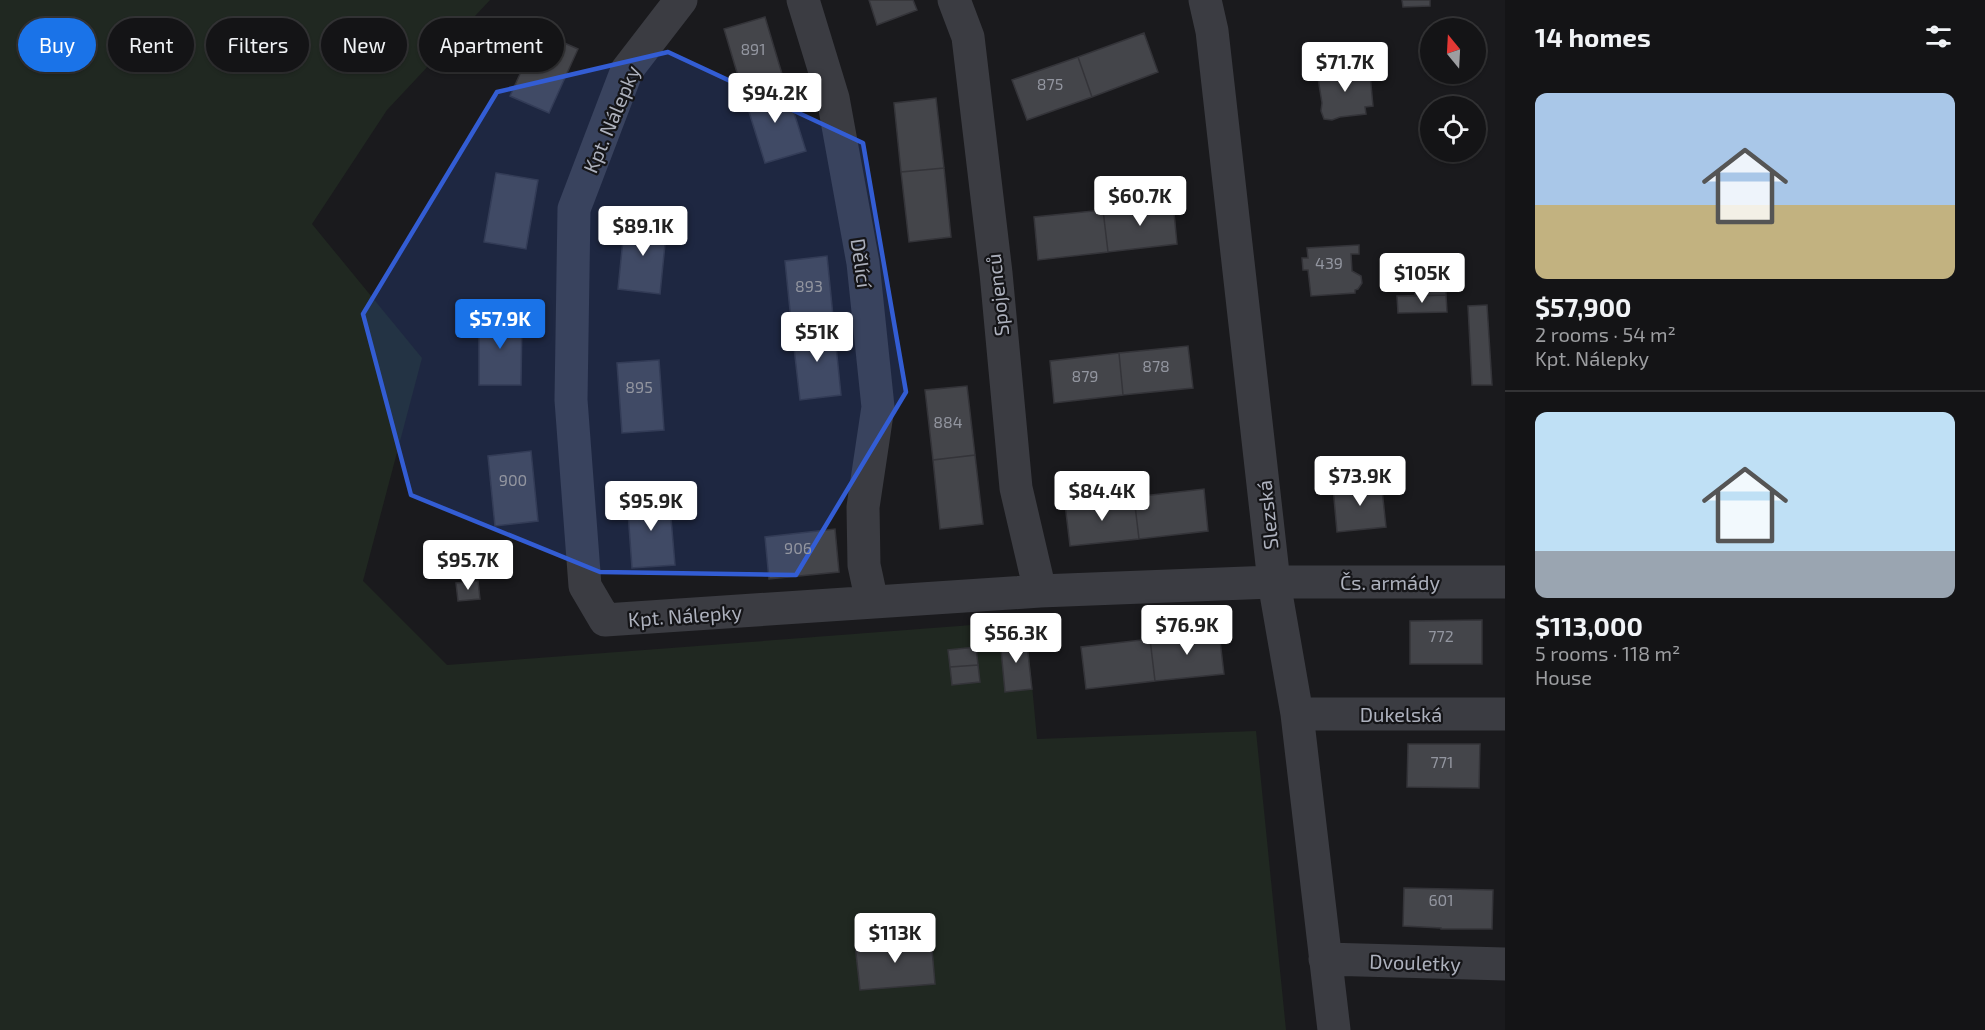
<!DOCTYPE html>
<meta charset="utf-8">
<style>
:root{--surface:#141416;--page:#1d1d1f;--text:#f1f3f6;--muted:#9d9ea1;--line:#333335;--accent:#1a73e8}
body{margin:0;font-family:"Exo 2",sans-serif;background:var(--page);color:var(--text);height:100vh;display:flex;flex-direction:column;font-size:22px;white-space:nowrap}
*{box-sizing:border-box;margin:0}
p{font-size:20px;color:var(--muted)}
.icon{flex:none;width:33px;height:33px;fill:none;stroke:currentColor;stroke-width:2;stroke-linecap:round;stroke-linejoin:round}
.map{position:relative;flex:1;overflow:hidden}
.panel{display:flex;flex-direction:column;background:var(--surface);width:480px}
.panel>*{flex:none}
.guide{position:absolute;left:18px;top:18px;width:570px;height:54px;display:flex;gap:12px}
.needle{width:39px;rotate:342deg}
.fabs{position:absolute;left:1420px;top:18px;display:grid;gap:12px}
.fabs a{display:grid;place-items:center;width:66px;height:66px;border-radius:50%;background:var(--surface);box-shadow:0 2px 4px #0004,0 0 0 2px var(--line);font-size:30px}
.price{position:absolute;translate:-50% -51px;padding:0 14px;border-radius:6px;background:#fff;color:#222;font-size:20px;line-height:39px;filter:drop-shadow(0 2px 3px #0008)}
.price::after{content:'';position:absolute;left:50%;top:36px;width:18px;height:14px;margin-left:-9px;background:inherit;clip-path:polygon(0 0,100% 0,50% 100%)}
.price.current{background:var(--accent);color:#fff}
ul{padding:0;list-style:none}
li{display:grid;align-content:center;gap:12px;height:318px;padding:0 30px}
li+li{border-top:2px solid var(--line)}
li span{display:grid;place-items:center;height:186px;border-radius:12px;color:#555}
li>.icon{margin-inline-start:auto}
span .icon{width:108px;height:108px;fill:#fffc;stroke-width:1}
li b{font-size:26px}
h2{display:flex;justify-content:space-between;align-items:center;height:72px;padding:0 30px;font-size:26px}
.pill{padding:0 21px;border-radius:27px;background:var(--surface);box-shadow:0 2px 4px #0004,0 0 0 2px var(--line);font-size:21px;line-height:54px}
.pill.current{background:var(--accent);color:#fff}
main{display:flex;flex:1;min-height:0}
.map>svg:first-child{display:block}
.green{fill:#202821}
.building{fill:#44454a;stroke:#343439;stroke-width:1.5}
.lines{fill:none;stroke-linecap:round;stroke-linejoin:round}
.minor{stroke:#3b3c42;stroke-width:33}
.marked{fill:#335dd4;fill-opacity:0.2;stroke:#335dd4;stroke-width:4.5;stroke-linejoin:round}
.labels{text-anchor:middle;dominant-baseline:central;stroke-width:4.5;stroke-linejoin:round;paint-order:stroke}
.number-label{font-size:16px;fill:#9396a0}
.street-label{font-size:20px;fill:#adb1bd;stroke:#151518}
</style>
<main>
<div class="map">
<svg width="1505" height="1030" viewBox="0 0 1505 1030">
<rect width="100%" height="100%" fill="#1a1a1d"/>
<path class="green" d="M0,0h490l-103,110 -75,114 110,134 -59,223 84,84 579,-44 11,118 219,-8 30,299h-1286z"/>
<path class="building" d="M869,0h44l4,10 -40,15z
M1402,0h28v6l-27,1z
M765,17l20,67 -41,12 -20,-67z
M539,32l39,17 -29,64 -39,-17z
M1144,33l14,39 -66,25 -14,-40z
M1078,57l14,40 -65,23 -15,-40z
M1361,67v7h9l3,32 -8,1 1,7 -26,3 -8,3 -8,-1 -3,-8 1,-8 -5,-31z
M785,84l21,67 -41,12 -21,-67z
M936,98l8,70 -43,4 -7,-69z
M944,168l7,69 -42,5 -8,-70z
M496,173l42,7 -12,69 -42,-7z
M1173,202l4,42 -69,8 -5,-42z
M1103,210l5,42 -70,8 -4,-43z
M625,220l42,4 -7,70 -42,-5z
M1359,245v9h-8l1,17 9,5 1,7 -4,6 -3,1v3l-44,3 -3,-26h-5l-1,-12h6l-1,-10z
M827,256l7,70 -42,4 -7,-69z
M1446,277v18l-31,1v-18z
M1446,295l1,17 -49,1 -1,-17z
M1487,305l5,80h-20l-4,-79z
M479,315h43l-1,70h-42z
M834,326l7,69 -41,5 -8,-70z
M1188,346l5,42 -70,7 -4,-42z
M1119,353l4,42 -69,8 -4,-42z
M659,360l5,70 -42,3 -5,-70z
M967,386l8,69 -42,5 -8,-70z
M531,451l7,70 -43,5 -7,-70z
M975,455l8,69 -43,5 -7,-69z
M1381,480l5,47 -49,5 -4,-45 33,-3v-2z
M1204,489l4,42 -69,8 -5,-42z
M669,495l6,70 -43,3 -5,-70z
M1134,497l5,42 -69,7 -5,-42z
M835,529l4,43 -70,7 -4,-42z
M478,581l2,18 -22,2 -2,-18z
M1482,620v44h-72v-43z
M1219,632l5,42 -69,7 -5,-42z
M1026,636l6,53 -27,3 -5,-53z
M1150,639l5,42 -69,8 -5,-42z
M976,647l2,18 -28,2 -2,-17z
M978,665l2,17 -28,3 -2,-18z
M1408,744h72l-1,44 -72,-1z
M1404,888l89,2 -1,39h-51v-1l-38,-2z
M931,938l4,46 -75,6 -5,-46z"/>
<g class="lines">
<path class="minor" d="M681,0l-54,70 -53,139 -3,191 14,186 20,34 435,-29 234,-9h231
M803,0l30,98 30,165 15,144 -15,100 1,58 8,37
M954,0l14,37 28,236 20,215 24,103
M1205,0l7,31 62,551 23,132 37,316
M1297,714h208
M1325,959l180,5"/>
</g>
<path class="marked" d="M668,52l195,91 43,249 -110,183 -196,-3 -189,-77 -48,-181 134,-222z"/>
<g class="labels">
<g class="number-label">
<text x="753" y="48">891</text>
<text x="1050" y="83">875</text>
<text x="1329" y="262">439</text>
<text x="809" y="285">893</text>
<text x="1156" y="365">878</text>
<text x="1085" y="375">879</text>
<text x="639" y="386">895</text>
<text x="948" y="421">884</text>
<text x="513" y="479">900</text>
<text x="798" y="547">906</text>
<text x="1441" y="635">772</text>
<text x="1442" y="761">771</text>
<text x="1441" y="899">601</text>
</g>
<g class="street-label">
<text transform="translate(611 119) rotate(-67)">Kpt. Nálepky</text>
<text transform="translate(862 263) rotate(82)">Dělící</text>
<text transform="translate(997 295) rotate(-96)">Spojenců</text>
<text transform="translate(1267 515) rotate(-96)">Slezská</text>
<text x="1390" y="582">Čs. armády</text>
<text transform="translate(685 615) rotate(-4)">Kpt. Nálepky</text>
<text x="1401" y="714">Dukelská</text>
<text transform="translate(1415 962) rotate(2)">Dvouletky</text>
</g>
</g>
</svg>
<div class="fabs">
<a><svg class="needle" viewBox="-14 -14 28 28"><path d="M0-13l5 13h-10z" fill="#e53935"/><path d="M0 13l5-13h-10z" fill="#9d9ea1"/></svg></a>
<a><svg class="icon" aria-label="locate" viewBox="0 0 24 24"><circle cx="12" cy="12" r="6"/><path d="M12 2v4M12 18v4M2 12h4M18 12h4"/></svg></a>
</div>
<b class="price" style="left:1345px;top:93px">$71.7K</b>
<b class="price" style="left:775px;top:124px">$94.2K</b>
<b class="price" style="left:1140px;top:227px">$60.7K</b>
<b class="price" style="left:643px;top:257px">$89.1K</b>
<b class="price" style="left:1422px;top:304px">$105K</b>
<b class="price current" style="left:500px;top:350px">$57.9K</b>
<b class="price" style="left:817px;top:363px">$51K</b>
<b class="price" style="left:1360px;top:507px">$73.9K</b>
<b class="price" style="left:1102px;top:522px">$84.4K</b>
<b class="price" style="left:651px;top:532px">$95.9K</b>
<b class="price" style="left:468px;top:591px">$95.7K</b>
<b class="price" style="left:1187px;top:656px">$76.9K</b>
<b class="price" style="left:1016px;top:664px">$56.3K</b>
<b class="price" style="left:895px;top:964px">$113K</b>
<div class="guide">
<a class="pill current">Buy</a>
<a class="pill">Rent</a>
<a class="pill">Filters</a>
<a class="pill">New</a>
<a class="pill">Apartment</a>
</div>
</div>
<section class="panel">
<h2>14 homes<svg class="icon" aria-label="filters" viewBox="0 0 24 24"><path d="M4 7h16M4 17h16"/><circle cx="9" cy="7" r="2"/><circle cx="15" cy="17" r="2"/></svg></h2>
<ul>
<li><span style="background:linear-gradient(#a9c7e8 60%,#c2b280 0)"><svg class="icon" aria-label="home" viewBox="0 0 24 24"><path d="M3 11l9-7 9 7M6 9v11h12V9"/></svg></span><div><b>$57,900</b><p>2 rooms · 54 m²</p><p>Kpt. Nálepky</p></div></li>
<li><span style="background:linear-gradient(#bfe0f5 75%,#9aa5b1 0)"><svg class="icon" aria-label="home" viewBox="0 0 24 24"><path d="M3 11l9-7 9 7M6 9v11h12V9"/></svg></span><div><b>$113,000</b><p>5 rooms · 118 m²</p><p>House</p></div></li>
</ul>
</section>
</main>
